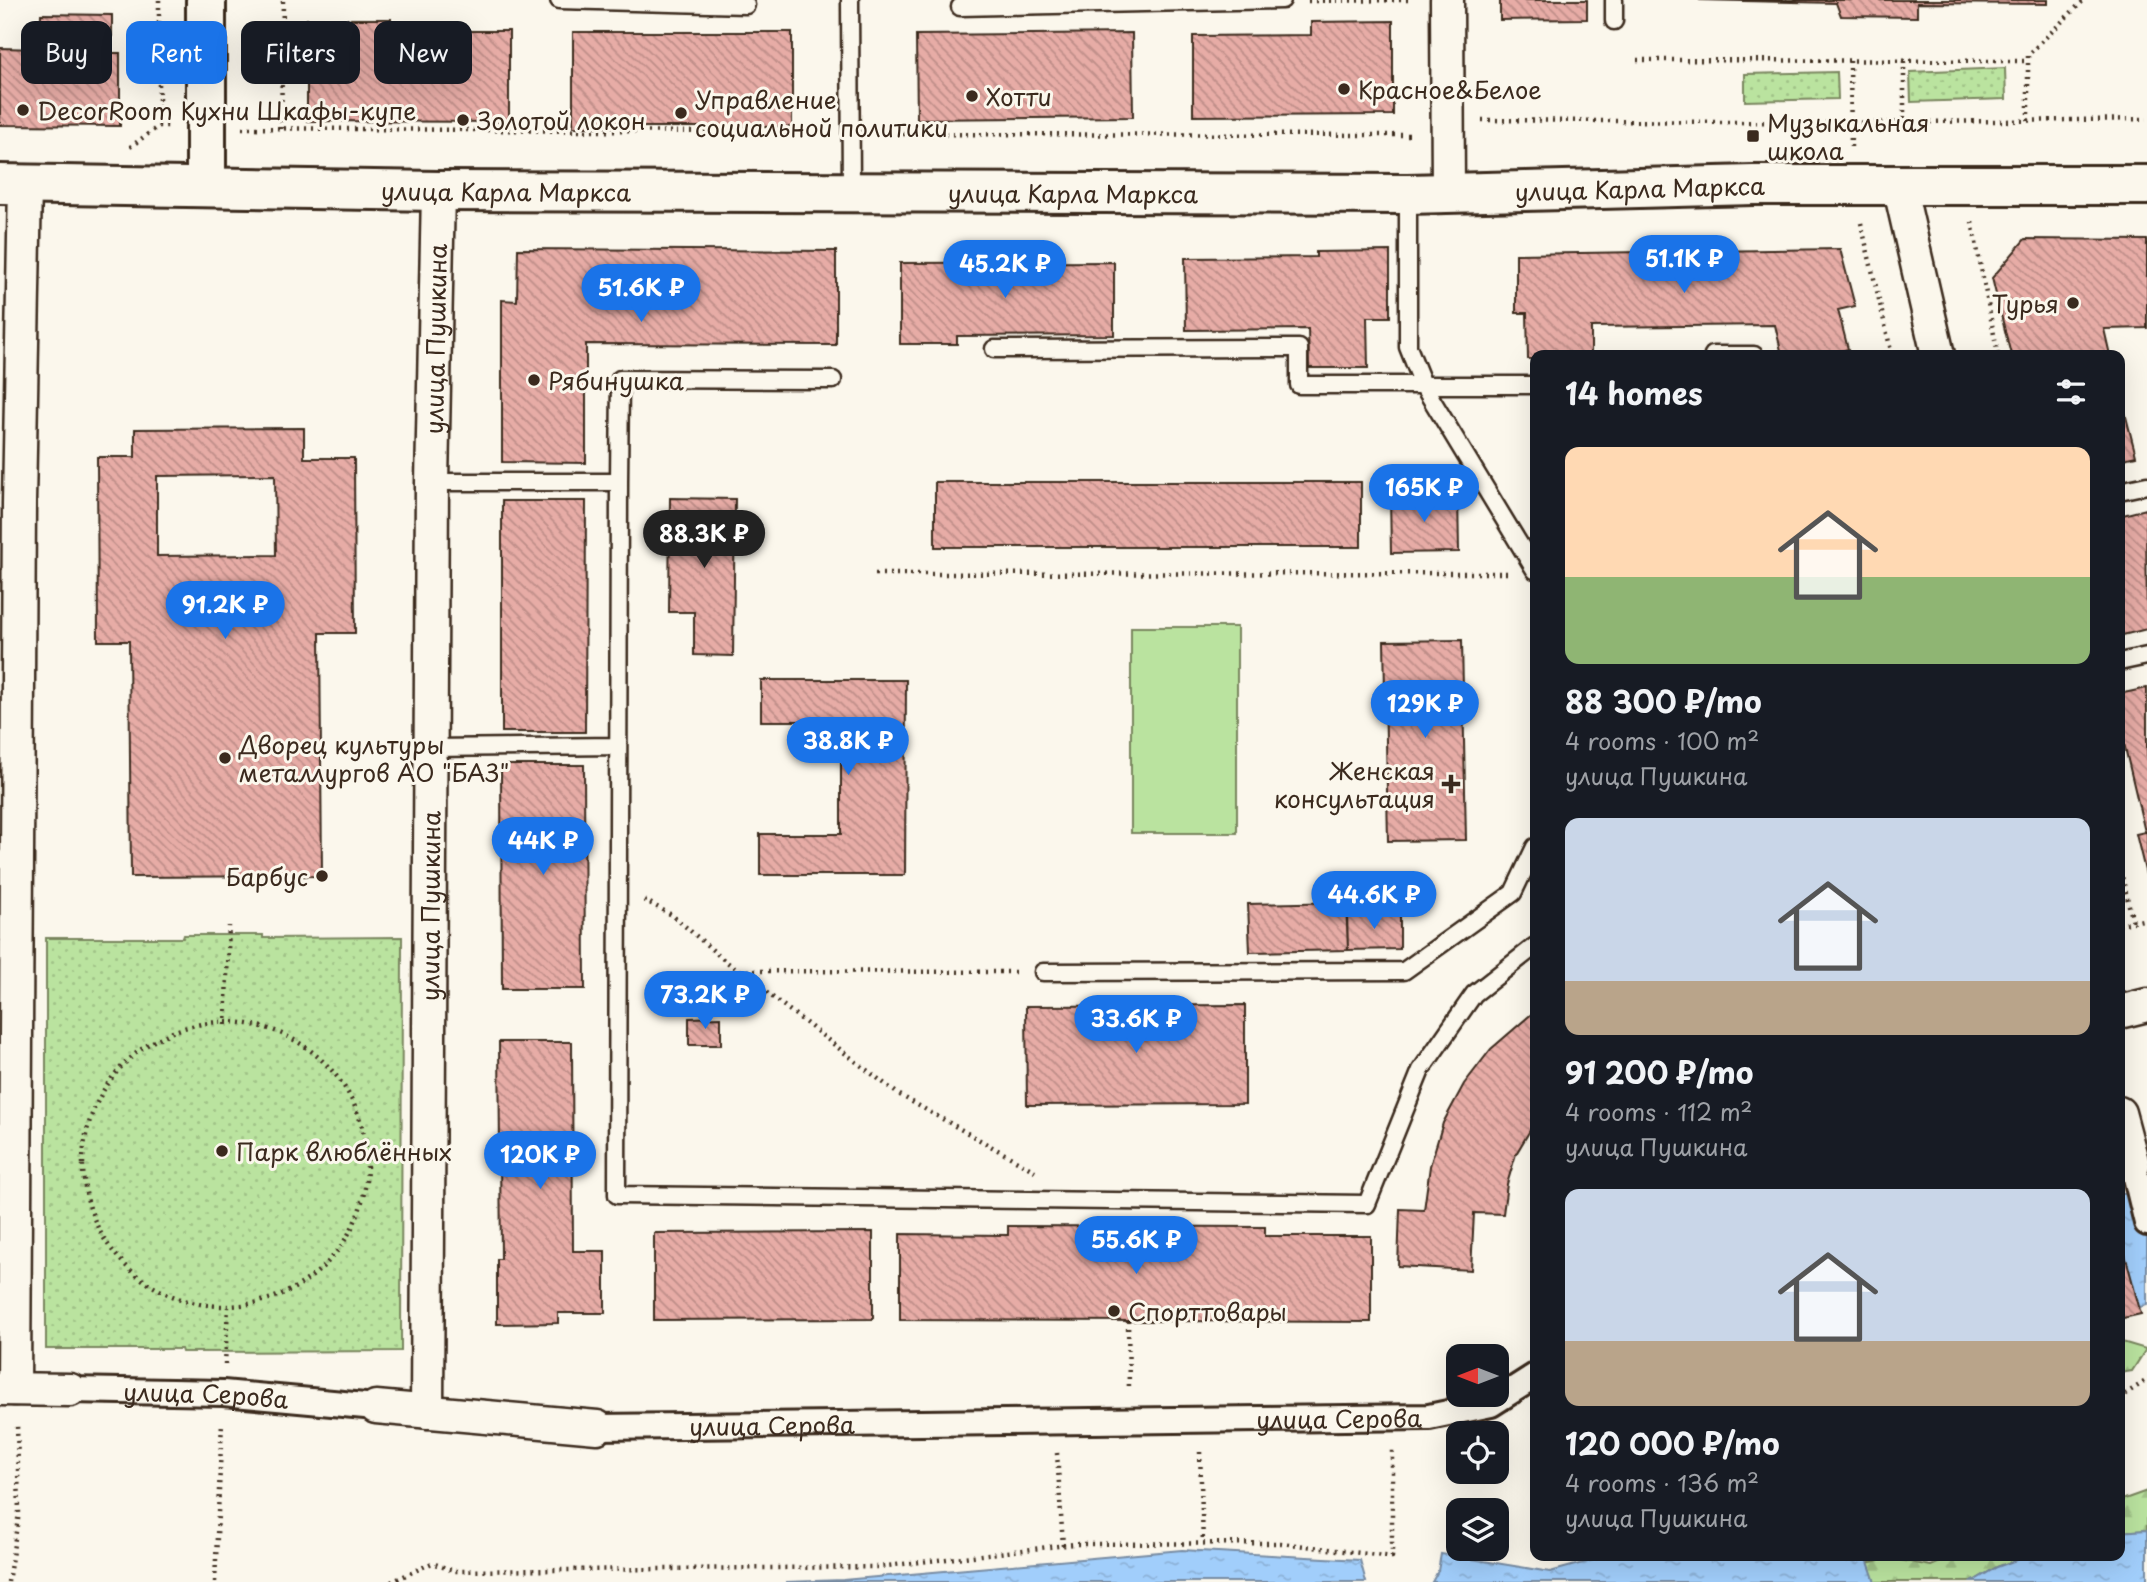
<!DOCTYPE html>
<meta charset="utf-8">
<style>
:root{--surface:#171b24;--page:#20242c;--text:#f1f3f6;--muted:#9ea1a6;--accent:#1a73e8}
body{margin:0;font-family:"Playpen Sans",sans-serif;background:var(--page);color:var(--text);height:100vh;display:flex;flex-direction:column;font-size:26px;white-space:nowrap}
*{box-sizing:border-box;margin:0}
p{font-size:23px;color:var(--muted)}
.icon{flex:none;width:38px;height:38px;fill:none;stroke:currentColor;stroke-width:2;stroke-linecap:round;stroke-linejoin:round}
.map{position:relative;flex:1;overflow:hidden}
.sheet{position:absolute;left:1530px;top:350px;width:595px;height:1211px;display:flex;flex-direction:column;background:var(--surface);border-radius:14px;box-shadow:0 7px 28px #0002}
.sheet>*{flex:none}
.guide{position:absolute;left:21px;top:21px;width:665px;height:63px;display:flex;gap:14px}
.needle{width:46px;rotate:270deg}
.buttons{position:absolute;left:1446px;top:1344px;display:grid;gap:14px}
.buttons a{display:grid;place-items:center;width:63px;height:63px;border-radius:14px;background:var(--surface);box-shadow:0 7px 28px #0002;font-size:35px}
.price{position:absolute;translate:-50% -60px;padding:0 16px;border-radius:24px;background:var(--accent);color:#fff;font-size:23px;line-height:46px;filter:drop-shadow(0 2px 4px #0008)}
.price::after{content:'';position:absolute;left:50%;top:42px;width:21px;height:16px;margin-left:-10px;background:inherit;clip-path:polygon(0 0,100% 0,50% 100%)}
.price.selected{background:#222;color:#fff}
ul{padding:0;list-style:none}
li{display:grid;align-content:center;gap:14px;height:371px;padding:0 35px}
li span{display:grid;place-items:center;height:217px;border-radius:14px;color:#555}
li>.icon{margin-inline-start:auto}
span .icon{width:126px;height:126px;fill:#fffc;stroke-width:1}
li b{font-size:30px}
h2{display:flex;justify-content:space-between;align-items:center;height:84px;padding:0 35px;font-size:30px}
.chip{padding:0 24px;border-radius:14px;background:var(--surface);box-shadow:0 7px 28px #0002;font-size:24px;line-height:63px}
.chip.selected{background:var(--accent);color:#fff}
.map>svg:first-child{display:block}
.grass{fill:url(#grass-dots);stroke:#7a865e;stroke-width:2}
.forest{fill:url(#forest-firs);stroke:#7a865e;stroke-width:2}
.pitch{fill:#bae39f;stroke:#7a865e;stroke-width:2}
.water{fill:url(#water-ripples);stroke:#788ca3;stroke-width:2}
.building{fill:url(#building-back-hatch);stroke:#3b2a1e;stroke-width:2;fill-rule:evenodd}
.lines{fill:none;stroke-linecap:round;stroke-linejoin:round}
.service-casing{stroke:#3b2a1e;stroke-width:21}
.pedestrian-casing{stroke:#3b2a1e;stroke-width:30}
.minor-casing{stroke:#3b2a1e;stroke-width:37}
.tertiary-casing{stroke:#3b2a1e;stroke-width:44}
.secondary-casing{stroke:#3b2a1e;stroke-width:44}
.path{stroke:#3b2a1e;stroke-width:4.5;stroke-dasharray:2 5;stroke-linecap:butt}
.service{stroke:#fbf7ec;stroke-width:16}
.pedestrian{stroke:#fbf7ec;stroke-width:24}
.minor{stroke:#fbf7ec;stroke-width:32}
.tertiary{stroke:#fbf7ec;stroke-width:38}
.secondary{stroke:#fbf7ec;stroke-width:38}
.poi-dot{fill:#3b2a1e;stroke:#fbf7ec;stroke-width:2.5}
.labels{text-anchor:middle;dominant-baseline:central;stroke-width:6;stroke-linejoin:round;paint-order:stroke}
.poi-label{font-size:24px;fill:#3b2a1e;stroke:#fbf7ec;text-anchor:start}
.street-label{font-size:24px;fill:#3b2a1e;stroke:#fbf7ec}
</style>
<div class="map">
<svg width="2147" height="1582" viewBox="0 0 2147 1582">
<defs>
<pattern id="grass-dots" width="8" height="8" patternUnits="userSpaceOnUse" patternTransform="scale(1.75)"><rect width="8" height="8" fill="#bae39f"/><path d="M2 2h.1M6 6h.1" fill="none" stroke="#a1c388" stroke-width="1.8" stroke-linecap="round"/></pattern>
<pattern id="forest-firs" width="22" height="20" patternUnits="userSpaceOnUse" patternTransform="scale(1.75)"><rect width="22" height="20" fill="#bae39f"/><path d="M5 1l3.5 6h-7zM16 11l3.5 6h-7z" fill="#a1c388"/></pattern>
<pattern id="water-ripples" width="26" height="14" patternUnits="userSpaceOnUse" patternTransform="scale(1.75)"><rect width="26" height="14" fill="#a1cefb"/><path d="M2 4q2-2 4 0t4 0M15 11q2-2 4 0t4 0" fill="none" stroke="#8cb1d7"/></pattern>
<pattern id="building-back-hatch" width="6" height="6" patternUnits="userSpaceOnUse" patternTransform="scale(1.75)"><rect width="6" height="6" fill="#e7aca6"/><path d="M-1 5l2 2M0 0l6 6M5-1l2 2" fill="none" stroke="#bc8c87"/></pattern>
</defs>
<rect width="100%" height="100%" fill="#fbf7ec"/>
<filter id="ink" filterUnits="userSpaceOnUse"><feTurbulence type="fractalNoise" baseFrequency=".0143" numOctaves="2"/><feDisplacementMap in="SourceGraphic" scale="14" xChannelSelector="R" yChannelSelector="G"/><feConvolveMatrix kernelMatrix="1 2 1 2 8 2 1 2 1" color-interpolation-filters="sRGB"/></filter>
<g filter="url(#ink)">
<path class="grass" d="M2005,68l1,31 -95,3 -1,-30z
M1837,72l1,27 -93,2v-27z
M184,935h79v3l139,-1 -1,414 -219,1 -1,-3h-135v-411h137z"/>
<path class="forest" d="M2119,1341l27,8 -14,22 -13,2z
M2147,1491v39l-28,2v-31z
M1954,1556h73l-30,11 -25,15h-97l-9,-19 23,-5 42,8z"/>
<path class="pitch" d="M1131,627h106v206h-106z"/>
<path class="water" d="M2147,1193v112l-28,8v-119z
M2147,1530v52h-175l25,-15 30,-11h92v-24z
M1182,1550l178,10 6,22h-580l57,-2z
M1441,1554l109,18 58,-16h258l9,26h-443l6,-11z"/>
<path class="building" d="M1500,0h87v19l-87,1z
M1699,0h349v4l-131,-1v14l-76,-1 -5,-13z
M41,14l71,1v38h8v73l-120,-1v-77l40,1z
M307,19h84v12h118v91l-202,-1z
M1393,21v94l-200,1v-80l118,-1v-13z
M573,32h219v95h-219z
M1132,33l1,84 -216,2 -1,-84z
M2025,239l122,1v88l-43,1 6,26h-99l-19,-77z
M518,249l318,2v94l-250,-1v119l-84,-1v-162l15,1z
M1840,249l15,57 -17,4 10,39 -23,6h-43l-7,-30 -184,2v28h-56v4h-7l-1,-46h-11v-59z
M1390,251v66h-23l1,51h-59l-1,-39 -122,1 -1,-72 131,-1v-5z
M1114,262v73l-157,1v8h-57v-81z
M2119,389l17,67 -17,4z
M304,428v30h50l1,175h-35l2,243 -191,1 -2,-236h-31l-1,-184h38v-28zM275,475l1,80 -119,1v-80z
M935,482h426v65h-426z
M1458,494l1,58 -68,1 -1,-58z
M670,498l65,1 -2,157 -39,-1v-43h-25z
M502,501h84l-1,231h-83z
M2146,509l1,120 -28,7v-120z
M1462,640l4,200 -78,1 -4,-200z
M761,680h145l-1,195h-145v-41h81v-113h-80z
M2147,688v191l-11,-45 9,-2 -26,-110v-28z
M501,765h83l1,224h-83z
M1346,902l2,48 -98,2 -2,-48z
M1347,912h53v37l-52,1z
M1245,1005v99l-218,1 -1,-99z
M1535,1011v111l-19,32 -9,30 -4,30 -29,-1 -3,57 -73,-4 2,-57 24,1 6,-44 13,-43 21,-39 27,-35z
M721,1017v28h-32v-27z
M499,1042h73l1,209h32v62h-47v10l-61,1v-65h4z
M1008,1226l257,1v9h106v86l-471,-2v-86l108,1z
M873,1232v87l-219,1v-87z
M2119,1232l22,82 -22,5z"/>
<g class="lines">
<defs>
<path id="service" d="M559,0l187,5
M850,0l1,193
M960,7l322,-7
M1614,21v-21
M1408,194v153l16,40 111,183
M994,349l305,-1v37h236
M1713,355h41
M432,482h187l-2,713 750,9 54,-134 53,-76 61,-48
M619,482l1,-103 213,1
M2119,491l28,-6
M2119,662l28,-6
M431,748l187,-2
M1043,972l361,-1 109,-78 22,-46"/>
<g id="pedestrian">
<path d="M2133,1165l14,58"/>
<path id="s1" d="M70,1390l153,3 153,14"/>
<path id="s2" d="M597,1427l832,-10 62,-13 44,-28"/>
</g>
<g id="minor">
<path d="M1447,0l1,193"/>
<path d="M1899,185l39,170"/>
<path d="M2119,1012l28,-7"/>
<path d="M2119,1113l14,52"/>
<path d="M0,1389l70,1"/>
<path d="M14,1389l5,-886 6,-319"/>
<path d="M376,1407l221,20"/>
<path id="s3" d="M427,1412l5,-930 6,-291"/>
</g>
<path id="tertiary" d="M206,0v185"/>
<g id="secondary">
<path id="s4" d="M0,184l438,7 970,3 345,-9h394"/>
</g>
</defs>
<use href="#service" class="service-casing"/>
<use href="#pedestrian" class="pedestrian-casing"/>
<use href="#minor" class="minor-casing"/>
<use href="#tertiary" class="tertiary-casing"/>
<use href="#secondary" class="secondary-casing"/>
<path class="path" d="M159,0v126
M1308,1l103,-1
M1637,60l391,1
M1850,61l1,88
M1904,61v62
M1482,120l368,3 297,-4
M2028,121v-66l56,-55
M242,128l582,5
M281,129l2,-129
M875,134l537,1
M130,147l29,-21h11
M1972,222l26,133
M1861,223l31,132
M875,574l632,-1
M2119,864l14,58
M644,900l28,15 51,44 175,135 137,77
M2119,925l28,-6
M740,971l278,1
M83 1164a142 142 0 1 1 284 0a142 142 0 1 1-284 0Z
M225,1025l4,-99
M1128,1321l1,69
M225,1364l3,-57
M2119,1398l28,-18
M1200,1452l3,91
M1057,1453l6,93
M8,1582l11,-69 -2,-90
M215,1582l7,-160
M391,1582l41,-19 22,8 424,-4 197,-23 206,-1 111,14v-108"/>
<use href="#service" class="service"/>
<use href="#pedestrian" class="pedestrian"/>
<use href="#minor" class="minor"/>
<use href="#tertiary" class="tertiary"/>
<use href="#secondary" class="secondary"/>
</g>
</g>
<g class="poi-dot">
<circle cx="1344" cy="89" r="7"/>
<circle cx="972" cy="96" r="7"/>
<circle cx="23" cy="110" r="7"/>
<circle cx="681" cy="113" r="7"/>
<circle cx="463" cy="120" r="7"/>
<rect x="1746" y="129" width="14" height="14" rx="3.5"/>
<circle cx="2073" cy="303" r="7"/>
<circle cx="534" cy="380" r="7"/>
<circle cx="225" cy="758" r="7"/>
<path d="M1447.5 773.5h7v7h7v7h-7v7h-7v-7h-7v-7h7z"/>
<circle cx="322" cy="876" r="7"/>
<circle cx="222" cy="1151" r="7"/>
<circle cx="1114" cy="1311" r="7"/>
</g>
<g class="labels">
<g class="poi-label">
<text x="1358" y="89">Красное&amp;Белое</text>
<text x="986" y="96">Хотти</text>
<text x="695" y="99">Управление<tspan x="695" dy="28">социальной политики</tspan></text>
<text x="37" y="110">DecorRoom Кухни Шкафы-купе</text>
<text x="477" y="120">Золотой локон</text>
<text x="1767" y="122">Музыкальная<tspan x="1767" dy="28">школа</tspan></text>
<text x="2059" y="303" text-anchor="end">Турья</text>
<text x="548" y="380">Рябинушка</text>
<text x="239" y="744">Дворец культуры<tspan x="239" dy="28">металлургов АО "БАЗ"</tspan></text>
<text x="1435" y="770" text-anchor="end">Женская<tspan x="1435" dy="28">консультация</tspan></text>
<text x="308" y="876" text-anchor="end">Барбус</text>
<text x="236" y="1151">Парк влюблённых</text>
<text x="1128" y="1311">Спорттовары</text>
</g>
<g class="street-label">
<text stroke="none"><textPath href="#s4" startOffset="1640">улица Карла Маркса</textPath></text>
<text stroke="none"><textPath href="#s4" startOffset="506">улица Карла Маркса</textPath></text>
<text stroke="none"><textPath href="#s4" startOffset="1073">улица Карла Маркса</textPath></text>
<text stroke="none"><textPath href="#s3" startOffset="1073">улица Пушкина</textPath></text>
<text stroke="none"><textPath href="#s3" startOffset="506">улица Пушкина</textPath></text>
<text stroke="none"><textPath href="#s1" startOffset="136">улица Серова</textPath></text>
<text stroke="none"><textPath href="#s2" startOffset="742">улица Серова</textPath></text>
<text stroke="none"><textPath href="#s2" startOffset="175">улица Серова</textPath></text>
</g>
</g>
</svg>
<div class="buttons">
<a><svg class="needle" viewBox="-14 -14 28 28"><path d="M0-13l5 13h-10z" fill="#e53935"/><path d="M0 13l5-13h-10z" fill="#9ea1a6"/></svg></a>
<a><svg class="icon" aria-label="locate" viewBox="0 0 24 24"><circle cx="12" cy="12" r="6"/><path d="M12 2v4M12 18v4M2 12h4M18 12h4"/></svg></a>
<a><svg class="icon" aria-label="layers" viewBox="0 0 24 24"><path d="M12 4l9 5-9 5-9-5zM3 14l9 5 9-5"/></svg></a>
</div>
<b class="price" style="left:1684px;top:295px">51.1K ₽</b>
<b class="price" style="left:1005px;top:300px">45.2K ₽</b>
<b class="price" style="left:641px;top:324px">51.6K ₽</b>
<b class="price" style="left:1424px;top:524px">165K ₽</b>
<b class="price selected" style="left:704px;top:570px">88.3K ₽</b>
<b class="price" style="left:225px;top:641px">91.2K ₽</b>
<b class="price" style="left:1425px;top:740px">129K ₽</b>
<b class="price" style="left:848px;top:777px">38.8K ₽</b>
<b class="price" style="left:543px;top:877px">44K ₽</b>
<b class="price" style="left:1374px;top:931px">44.6K ₽</b>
<b class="price" style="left:705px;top:1031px">73.2K ₽</b>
<b class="price" style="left:1136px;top:1055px">33.6K ₽</b>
<b class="price" style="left:540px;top:1191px">120K ₽</b>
<b class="price" style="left:1136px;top:1276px">55.6K ₽</b>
<div class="guide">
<a class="chip">Buy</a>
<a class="chip selected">Rent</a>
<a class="chip">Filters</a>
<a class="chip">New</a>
</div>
<section class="sheet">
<h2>14 homes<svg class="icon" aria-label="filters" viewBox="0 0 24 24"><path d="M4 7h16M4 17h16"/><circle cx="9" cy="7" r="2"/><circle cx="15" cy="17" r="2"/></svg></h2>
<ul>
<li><span style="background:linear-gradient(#ffd9b3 60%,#8fb573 0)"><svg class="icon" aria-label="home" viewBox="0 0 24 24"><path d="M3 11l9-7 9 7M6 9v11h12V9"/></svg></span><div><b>88 300 ₽/mo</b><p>4 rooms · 100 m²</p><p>улица Пушкина</p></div></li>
<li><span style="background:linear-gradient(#c9d6e8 75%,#b9a48a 0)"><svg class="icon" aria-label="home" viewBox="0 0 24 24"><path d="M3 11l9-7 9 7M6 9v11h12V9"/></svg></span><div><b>91 200 ₽/mo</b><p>4 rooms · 112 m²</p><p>улица Пушкина</p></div></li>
<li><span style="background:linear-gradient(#c9d6e8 70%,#b9a48a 0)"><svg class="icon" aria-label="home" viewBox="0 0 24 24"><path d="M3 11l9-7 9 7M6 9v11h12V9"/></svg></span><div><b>120 000 ₽/mo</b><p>4 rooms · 136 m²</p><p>улица Пушкина</p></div></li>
</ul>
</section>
</div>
